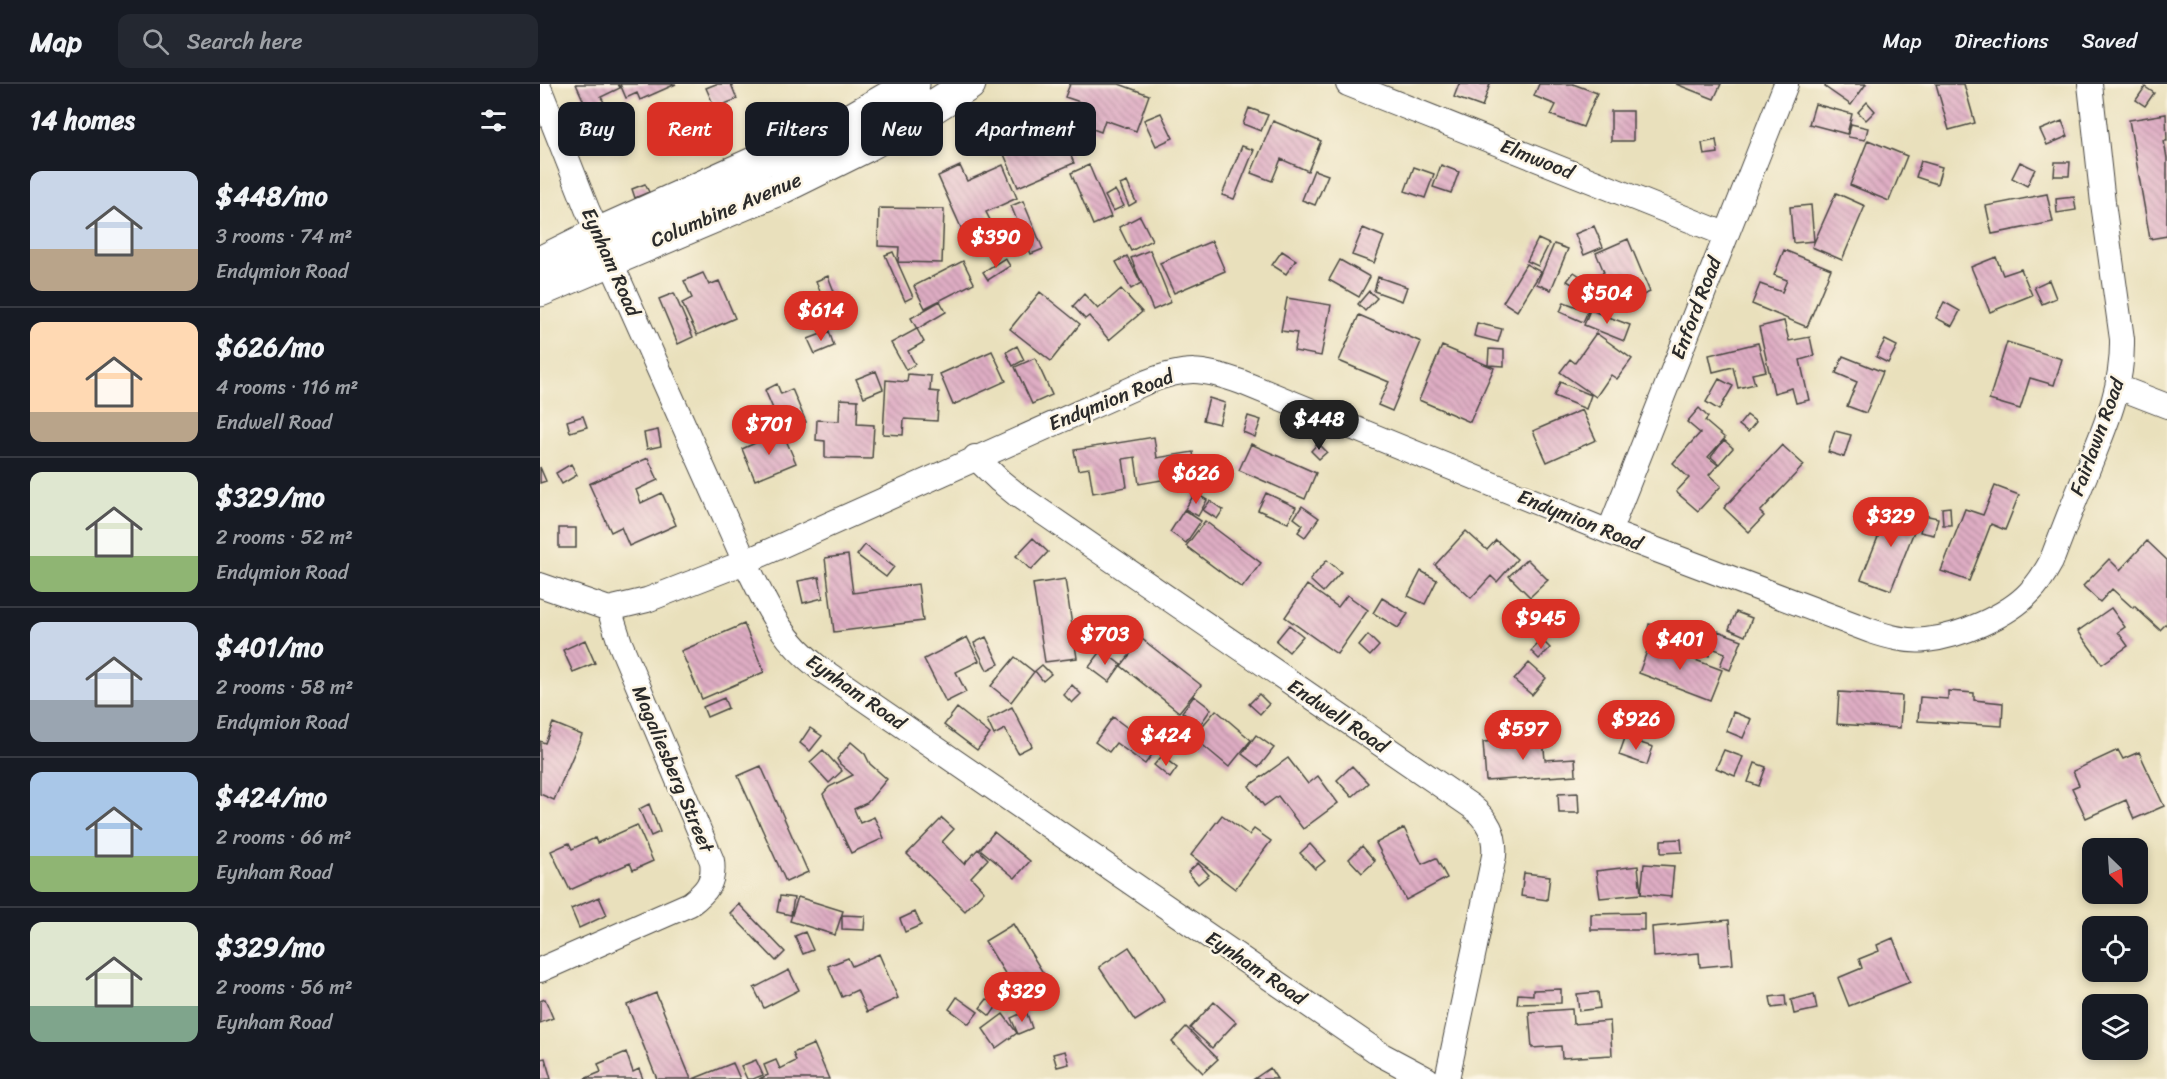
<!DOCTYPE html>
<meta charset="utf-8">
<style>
:root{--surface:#171b24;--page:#242831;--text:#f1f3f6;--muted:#9ea1a6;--line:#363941;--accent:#d93025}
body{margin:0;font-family:Sriracha,sans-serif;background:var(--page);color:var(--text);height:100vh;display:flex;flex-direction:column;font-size:22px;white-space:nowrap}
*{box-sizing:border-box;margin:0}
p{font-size:20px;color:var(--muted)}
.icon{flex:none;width:33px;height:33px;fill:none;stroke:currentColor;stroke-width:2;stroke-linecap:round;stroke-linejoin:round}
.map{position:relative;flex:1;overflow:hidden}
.side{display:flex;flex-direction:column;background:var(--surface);width:540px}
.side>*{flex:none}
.guide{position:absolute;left:18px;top:18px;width:570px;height:54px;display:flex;gap:12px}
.needle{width:39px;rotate:155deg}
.controls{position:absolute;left:1542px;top:754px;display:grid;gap:12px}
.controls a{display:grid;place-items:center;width:66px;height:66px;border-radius:12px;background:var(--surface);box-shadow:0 3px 9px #0003;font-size:30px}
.price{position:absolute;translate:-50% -51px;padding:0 14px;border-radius:21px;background:var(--accent);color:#fff;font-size:20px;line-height:39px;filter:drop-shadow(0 2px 3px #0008)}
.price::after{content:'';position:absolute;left:50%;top:36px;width:18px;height:14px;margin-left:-9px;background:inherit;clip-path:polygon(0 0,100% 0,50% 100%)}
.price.on{background:#222;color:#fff}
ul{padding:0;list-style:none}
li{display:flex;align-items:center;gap:18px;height:150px;padding:0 30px}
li+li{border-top:2px solid var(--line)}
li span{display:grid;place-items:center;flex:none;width:168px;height:120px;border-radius:12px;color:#555}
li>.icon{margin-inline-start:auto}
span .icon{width:72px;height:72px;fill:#fffc;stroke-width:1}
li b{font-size:26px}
h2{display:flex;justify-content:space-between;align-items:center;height:72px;padding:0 30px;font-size:26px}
.tag{padding:0 21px;border-radius:12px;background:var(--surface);box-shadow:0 3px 9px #0003;font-size:21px;line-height:54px}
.tag.on{background:var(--accent);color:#fff}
header{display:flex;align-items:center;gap:36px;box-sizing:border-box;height:84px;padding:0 30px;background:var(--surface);border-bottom:2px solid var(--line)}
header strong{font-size:28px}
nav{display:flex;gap:33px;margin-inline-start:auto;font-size:21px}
.search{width:420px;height:54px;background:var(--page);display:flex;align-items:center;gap:15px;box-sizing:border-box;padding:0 21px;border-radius:12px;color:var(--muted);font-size:22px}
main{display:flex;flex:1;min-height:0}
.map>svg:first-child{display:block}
.building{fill:url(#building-back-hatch)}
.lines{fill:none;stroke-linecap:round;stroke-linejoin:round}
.minor-casing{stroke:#484641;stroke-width:26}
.secondary-casing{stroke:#484641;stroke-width:35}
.minor{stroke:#fff;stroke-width:24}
.secondary{stroke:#fff;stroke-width:33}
.labels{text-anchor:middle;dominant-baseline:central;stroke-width:5;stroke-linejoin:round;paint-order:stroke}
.street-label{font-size:20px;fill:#2b2b2b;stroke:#fcf5e5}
</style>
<header>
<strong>Map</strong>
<div class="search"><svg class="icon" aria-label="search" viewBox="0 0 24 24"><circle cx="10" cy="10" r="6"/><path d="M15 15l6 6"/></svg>Search here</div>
<nav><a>Map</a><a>Directions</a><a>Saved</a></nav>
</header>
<main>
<section class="side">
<h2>14 homes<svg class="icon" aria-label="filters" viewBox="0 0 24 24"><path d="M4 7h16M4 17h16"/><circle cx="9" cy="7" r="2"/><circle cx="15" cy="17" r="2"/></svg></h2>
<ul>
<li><span style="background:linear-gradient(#c9d6e8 65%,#b9a48a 0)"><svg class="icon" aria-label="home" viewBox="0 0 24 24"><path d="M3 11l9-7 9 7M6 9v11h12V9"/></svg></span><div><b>$448/mo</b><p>3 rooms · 74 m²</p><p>Endymion Road</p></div></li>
<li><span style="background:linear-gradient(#ffd9b3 75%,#b9a48a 0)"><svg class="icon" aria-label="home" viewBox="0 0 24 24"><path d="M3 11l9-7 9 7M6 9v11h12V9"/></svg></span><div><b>$626/mo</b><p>4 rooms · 116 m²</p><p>Endwell Road</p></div></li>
<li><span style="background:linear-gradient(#dfe7d0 70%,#8fb573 0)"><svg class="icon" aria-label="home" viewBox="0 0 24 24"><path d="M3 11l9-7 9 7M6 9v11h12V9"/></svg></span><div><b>$329/mo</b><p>2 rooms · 52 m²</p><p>Endymion Road</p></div></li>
<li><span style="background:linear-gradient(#c9d6e8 65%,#9aa5b1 0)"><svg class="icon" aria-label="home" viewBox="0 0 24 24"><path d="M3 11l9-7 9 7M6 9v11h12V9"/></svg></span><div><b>$401/mo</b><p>2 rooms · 58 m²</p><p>Endymion Road</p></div></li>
<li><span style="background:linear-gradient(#a9c7e8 70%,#8fb573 0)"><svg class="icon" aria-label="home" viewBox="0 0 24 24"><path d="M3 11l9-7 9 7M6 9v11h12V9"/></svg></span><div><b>$424/mo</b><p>2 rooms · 66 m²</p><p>Eynham Road</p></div></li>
<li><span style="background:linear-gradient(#dfe7d0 70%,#7fa58c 0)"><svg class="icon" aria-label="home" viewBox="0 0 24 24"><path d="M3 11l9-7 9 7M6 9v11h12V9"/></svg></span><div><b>$329/mo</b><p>2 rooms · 56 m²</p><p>Eynham Road</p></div></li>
</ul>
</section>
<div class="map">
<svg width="1627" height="995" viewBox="0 0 1627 995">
<defs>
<pattern id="building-back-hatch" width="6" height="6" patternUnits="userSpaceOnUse" patternTransform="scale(1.5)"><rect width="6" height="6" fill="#dfadc4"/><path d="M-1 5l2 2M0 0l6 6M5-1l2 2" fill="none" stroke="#b58d9f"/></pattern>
</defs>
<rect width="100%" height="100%" fill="#fcf5e5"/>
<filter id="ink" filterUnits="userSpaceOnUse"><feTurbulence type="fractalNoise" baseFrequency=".0167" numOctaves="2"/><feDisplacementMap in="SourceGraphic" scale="12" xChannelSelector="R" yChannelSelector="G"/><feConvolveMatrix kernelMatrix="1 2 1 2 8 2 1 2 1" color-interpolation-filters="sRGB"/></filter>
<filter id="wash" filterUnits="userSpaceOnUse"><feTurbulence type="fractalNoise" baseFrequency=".008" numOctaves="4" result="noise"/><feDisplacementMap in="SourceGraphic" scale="24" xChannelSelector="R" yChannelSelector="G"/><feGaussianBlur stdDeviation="1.35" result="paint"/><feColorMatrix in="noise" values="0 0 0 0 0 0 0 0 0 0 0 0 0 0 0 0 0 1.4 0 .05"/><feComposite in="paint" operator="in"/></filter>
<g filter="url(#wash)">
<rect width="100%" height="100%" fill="#e9e0bc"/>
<g id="blocks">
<path class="building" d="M36,0h42l2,4 -19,9 4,7 -17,7z
M80,0h56l-36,16 -3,-7 -11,5z
M176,0h15l6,15 -22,9 -9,-20z
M530,0h49l30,11 -13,36 -31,-11 -4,12 -22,-8 7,-20 -21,-7z
M919,0h31l-8,23 -28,-10z
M999,0h34l24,9 -14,34 -32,-12 5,-10 -22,-9z
M1136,0h45l-7,15z
M1286,0h40l-15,21 -26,-18z
M1396,0h28l11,39 -26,7z
M1605,3l9,6 -9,13 -9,-6z
M1327,18l8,9 -9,9 -8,-8z
M1275,20l37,10 -5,20 -38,-10z
M709,24l19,7 -7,16 -18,-7z
M1071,27h22v30h-22z
M621,29l12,25 -17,8 -12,-26z
M1626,30l1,27h-3l3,17v78l-17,3 -21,-119z
M733,37l48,20 -13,30 -27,-12 -9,22 -21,-8z
M1522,37l6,15 -21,9 -7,-15z
M1311,40l17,4 -3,12 -17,-3z
M519,44l15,35 -56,24 -15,-35z
M1176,56l2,13 -14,2 -2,-12z
M1328,56l39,16 -18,45 -39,-16z
M702,62l12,4 -20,49 -12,-4z
M1381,77l21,6 -5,17 -21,-7z
M1480,78l15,7 -8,17 -15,-8z
M1515,78h15l-1,14h-15z
M463,81l14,33 -31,14 4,8 -27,12 -25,-56 22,-10 7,15z
M549,81l22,52 -18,8 -22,-52z
M901,81l18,7 -8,21 -18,-6z
M874,83l20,7 -9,24 -20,-7z
M774,86l14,5 -13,30 -13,-5z
M587,98l9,20 -7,4 -9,-21z
M105,100l4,8 -14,6 -3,-9z
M575,106l9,16 -11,5 -8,-15z
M1296,109l29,13 -23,54 -30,-13z
M1507,110l6,28 -61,12 -6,-28z
M1534,113l2,13 -19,3 -1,-14z
M483,117l20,48 -12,5 -20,-48z
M1271,121l3,36 -21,2 -3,-36z
M339,124l65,1 -2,54 -44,-1 1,-15 -21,-1z
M600,132l12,24 -21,11 -12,-24z
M1054,142l9,21 -19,8 -9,-21z
M823,144l21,9 -10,26 -22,-8z
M998,155l11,5 -11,22 -11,-5z
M1088,155l22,53 -45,19 -14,-33 13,-6 -8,-19z
M672,157l13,30 -51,22 -14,-30z
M1014,160l14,5 -17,41 -14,-6z
M610,166l21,52 -18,8 -22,-52z
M1244,166l47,19 -24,58 -55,-23 8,-20 22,8 5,-12 -13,-5z
M742,167l14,9 -10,14 -14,-9z
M353,168l20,45 -8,4 -20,-46z
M587,172l14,27 -10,6 -15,-27z
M1456,173l7,18 18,-6 11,26 -42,17 -19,-45z
M465,174l5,8 -22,14 -5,-8z
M800,176l30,17 -11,20 -30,-17z
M423,177l11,22 -49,25 -11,-22z
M986,180l15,8 -24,39 -14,-9z
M1034,188l9,6 -6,9 -10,-6z
M163,189l6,12 10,-4 16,37 -38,17 -15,-32 10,-5 -8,-17z
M288,192l7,18 -12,5 -7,-18z
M838,193l29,10 -5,14 -28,-10z
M1509,196l7,18 -14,6 -8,-17z
M581,205l21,23 -33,28 -20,-24 -4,3 -12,-13 11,-12 14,15z
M829,207l8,7 -12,13 -7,-7z
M500,208l40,32 -29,37 -41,-32z
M134,209l19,44 -15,7 -19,-45z
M747,214l44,7 -10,51 -27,-5 3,-18 -16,-2z
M400,217l6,11 -29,17 7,13 -16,9 7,13 -9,6 -15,-27 26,-14 -6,-11z
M1024,218l24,9 -5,11 -23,-10z
M1404,218l16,9 -8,15 -16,-8z
M1050,226l40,15 -6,16 -40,-16z
M819,231l62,27 -29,69 -14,-6 11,-23 -50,-21z
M1244,237l5,20 21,-4 4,19 -14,4 9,40 -13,3 -4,-15 -18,5 -15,-66z
M937,239l25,6 -4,13 -24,-6z
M289,247l5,15 -19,8 -7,-15z
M1056,249l36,26 -15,20 -6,-4 -15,22 -36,-25 10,-13 5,4z
M1345,256l12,6 -9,17 -12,-6z
M1467,258l55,17 -8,26 -24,-7 -10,31 -31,-9z
M1218,259l8,28 -14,3 3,10 -17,4 -5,-21 -20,5 -4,-17z
M477,262l7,14 -11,6 -7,-14z
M902,262l52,22 -24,54 -51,-22z
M949,265l15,1v16l-16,-1z
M452,267l14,30 -53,24 -13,-31z
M1303,272l40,16 -17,41 -19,-7 10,-24 -21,-9z
M495,274l17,37 -20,9 -17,-37z
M336,287l7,18 -19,8 -8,-18z
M368,290l23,2 -1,15 9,1 -2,29 -33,-2 -1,16 -20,-1 3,-54 21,2z
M1179,295l14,7 -14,24 -13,-8z
M1020,298l31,13 -5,14 -32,-13z
M237,300l4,10 11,-5 14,33 -23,10 -18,-42z
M669,314l16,5 -6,21 -16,-4z
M300,315l18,1 -1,24 17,1 -2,34 -47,-1v-17l-9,-1 1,-20 22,1z
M1159,324l9,9 -3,4 20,17 -17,19 10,8 -9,10 12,11 -23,25 -22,-19 13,-14 -16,-15 27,-30 -13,-11z
M1042,326l14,30 -49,22 -14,-31z
M1207,331l9,7 -8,10 -9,-7z
M43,332l4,11 -17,5 -3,-11z
M708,332l13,4 -6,17 -12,-5z
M118,346l3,16 -14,3 -3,-16z
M242,347l14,32 -41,17 -13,-31z
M1295,347l16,4 -7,22 -16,-5z
M614,353l3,21 36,-6 3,22 -57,10 -4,-27 -12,2 4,28 -34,6 -4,-25 -11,2 -4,-20z
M1184,356l9,8 -14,16 -8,-7z
M778,359l9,9 -8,7 -8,-8z
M711,360l65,29 -11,26 -66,-29z
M1242,361l22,20 -44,47 4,4 -15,16 -25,-24z
M108,374l10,22 -22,10 5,13 21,-10 14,32 -47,21 -8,-19 -10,5 -22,-48z
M31,380l6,11 -15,9 -6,-11z
M0,383l6,14 -6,2z
M1455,402l24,9 -14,35 -14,-6 -22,57 -28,-10 24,-62 18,6z
M655,409l12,7 -9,16 -13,-7z
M726,409l30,14 -8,16 -30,-13z
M670,417l13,9 -6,9 -14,-9z
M1351,421l29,11 -29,74 -30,-11z
M762,422l17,12 -14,19 -7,-5 5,-7 -9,-7z
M1410,423l1,18h-8l-1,-17z
M644,426l17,11 -15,22 -16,-11z
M1384,431l14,3 -4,17 -14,-3z
M665,437l56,42 -19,25 -56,-42z
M19,444h17v20h-17z
M926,447l21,19 9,-10 21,19 -20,23 -6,-6 -20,22 -36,-33z
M493,454l15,14 -17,18 -15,-14z
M1607,457l20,19v63l-7,7 -26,-24 -1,2 -21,-19 -12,13 -17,-16 26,-27 11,11z
M325,461l29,22 -8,10 -29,-22z
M308,471l5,38 65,-9 5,37 -89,11 -9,-74z
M987,475l21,21 -18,17 -21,-21z
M787,476l14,12 -18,20 -13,-12z
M881,487l16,9 -12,24 -17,-8z
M279,493l4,21 -20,5 -5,-22z
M525,495l12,79 -32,4 -12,-78z
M767,501l31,22 9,-12 21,15 -31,44 -52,-37z
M842,514l26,16 -10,14 -25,-15z
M1571,524l14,19 -7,5 10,14 -26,18 -24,-33z
M1196,528l16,6 -7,18 -16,-7z
M204,540l20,48 -62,27 -21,-48z
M1109,540l15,3 -3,14 -15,-3z
M749,541l14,11 -14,16 -13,-11z
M1178,547l24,9 -12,30 -10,-4 5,-13 -13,-5 -3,8 -7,-3 4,-11 7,3z
M828,551l11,11 -9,10 -11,-10z
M427,553l12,24 -23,11 10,20 -20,10 -22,-43z
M446,553l13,27 -12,6 -13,-27z
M602,555l59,46 -22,27 -58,-46z
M45,556l10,23 -22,9 -10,-22z
M1002,556l8,8 -11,11 -8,-8z
M1110,559l72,27 -12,30 -71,-27z
M562,566l19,15 -12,17 -20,-15z
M475,573l19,15 -23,30 -20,-16z
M989,579l17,15 -14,17 -18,-15z
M502,581l9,9 -8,7 -8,-10z
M532,601l9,9 -9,9 -9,-9z
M1408,607l26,2v7l29,3 -1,23 -84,-5 2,-24 28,2z
M1299,608l63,4 -2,32 -63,-4z
M719,610l10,10 -9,10 -11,-10z
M654,612l17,13 -11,16 -18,-13z
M184,614l4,10 -21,9 -4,-10z
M472,623l20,39 -14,7 -13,-24 -11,6 -7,-15z
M417,624l33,26 -13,16 -33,-25z
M676,626l35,30 -22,27 -36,-30z
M1193,628l18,7 -8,19 -17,-7z
M643,630l9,6 -21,32 -9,-6z
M573,633l32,24 8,-10 11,8 -19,25 -29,-21 -7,9 -14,-10z
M13,639l29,12 -28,65 -14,-6v-53l5,2z
M270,644l12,8 -12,15 -10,-8z
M716,651l18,13 -15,19 -17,-13z
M1003,654l2,22 30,-2 1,17 -90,6 -3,-39z
M1085,654l28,9 -6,18 -28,-10z
M311,658l14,12 5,10 17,15 -20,24 -13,6 6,14 14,-6 10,21 -33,15 -28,-59 6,-7 24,-12 -13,-11 -3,-5z
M283,666l19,21 -13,12 -19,-21z
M1184,666l19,7 -8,19 -19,-8z
M1578,666l5,9 16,-7 25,54 -30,13 -8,-19 -40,18 -14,-30 7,-3 -6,-14z
M622,672l15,12 -7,10 -16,-13z
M748,674l20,26 10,-8 20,27 -35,26 -25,-33 -14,10 -15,-20z
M1215,679l11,4 -7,19 -11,-4z
M221,682l47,106 -22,10 -48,-106z
M812,682l16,17 -16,14 -15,-17z
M1038,709l1,20h-20l-1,-19z
M109,720l11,28 -9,4 -12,-27z
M682,731l27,20 5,-6 17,12 -36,48 -44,-34z
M402,734l12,11 -12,13 22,22 14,-15 10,10 -17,18 13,14 -19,20 -58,-57z
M97,741l16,36 -20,9 -3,-7 -60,27 -19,-39 18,-8 3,6 23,-11 2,5z
M864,744l18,36 14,-6 11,20 -41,22 -30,-57z
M454,748l36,29 -15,17 -35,-29z
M1141,755l1,13 -21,1v-13z
M770,760l15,17 -10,8 -15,-16z
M822,762l13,15 -13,12 -13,-14z
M658,779l11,12 -11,9 -10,-12z
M1104,780l30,2 -3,31 -30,-3z
M1098,782l3,28 -41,4 -4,-27z
M984,789l26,3 -3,24 -26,-4z
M240,812l14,2 -3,17 -14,-3z
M59,813l8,18 -28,13 -8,-19z
M258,813l45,14 -8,24 -45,-14z
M199,820l46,48 -9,9 -46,-48z
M375,828l6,13 -16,7 -5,-13z
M1104,829v17h-53v-16z
M302,831l23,1 -1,14 -22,-1z
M1189,836l4,44 -33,3 -1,-14 -45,4 -2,-30z
M473,840l40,65 -28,17 -40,-65z
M265,848l8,18 -10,4 -8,-18z
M1353,854l17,44 -61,24 -11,-28 24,-10 -3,-9 20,-8 -2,-6z
M589,863l36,55 -30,19 -36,-54z
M339,870l19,44 -31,14 -10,-22 -15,7 -14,-31 20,-8 4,8z
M249,886l10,20 -35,18 -10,-20z
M1021,905v14l-44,1 1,-10 15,1v-5z
M1058,908l2,16 -21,3 -2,-17z
M116,909l35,86h-34l-30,-74z
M1274,910l3,15 -23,5 -3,-14z
M1245,911l1,11 -14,2 -2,-11z
M417,913l21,15 -9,12 -20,-15z
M5,915l8,19 -13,5v-22z
M447,915l10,7 -7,10 -10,-8z
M674,918l22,20 -24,26 -22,-20z
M1032,925l1,15 37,-3 2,34 -50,3 -1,-12 -29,2 -3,-36z
M486,927l6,17 -14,6 -7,-16z
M463,930l14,19 -21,15 -13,-19z
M646,943l32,32 -15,14 -31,-31z
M274,960l15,35h-70l9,-4 -4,-10 12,-5 4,9 16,-8 -3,-8z
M525,967l4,13 -12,3 -4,-13z
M86,968l7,20 6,-3 4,10h-59l17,-7 -3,-8z
M5,974l6,21h-11v-20z
M216,976l7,15 -10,4h-6l-6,-13z
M193,979l7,16h-47z
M730,984l7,11h-23z"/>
</g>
</g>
<g filter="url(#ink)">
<use href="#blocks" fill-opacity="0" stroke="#484641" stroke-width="1.5"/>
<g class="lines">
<defs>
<path id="minor" d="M808,0l377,150
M0,6l47,119 158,353c23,45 33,74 74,106l563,387 45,24
M1578,303l49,19
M435,373l25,24 16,13 455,312c17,14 25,28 23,50l-47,223
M1069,448l177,-448
M0,501l69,24 38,-9 98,-38 402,-180c39,-15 54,-14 94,0l368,150 262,99c18,6 36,11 55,9 32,-3 82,-24 104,-48 9,-9 15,-19 21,-30 11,-29 22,-58 34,-86 19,-47 38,-86 37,-137l-19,-136 -13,-119
M0,886l150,-66c16,-12 25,-22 22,-43l-92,-218 -11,-34"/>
<path id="secondary" d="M0,179l58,-29 253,-114 62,-36
M0,206l236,-100 89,-44 44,-24 60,-38"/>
</defs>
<use href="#minor" class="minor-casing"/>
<use href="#secondary" class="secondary-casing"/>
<use href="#minor" class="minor"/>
<use href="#secondary" class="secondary"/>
</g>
</g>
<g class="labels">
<g class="street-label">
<text transform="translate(997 75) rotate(22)">Elmwood</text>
<text transform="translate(186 126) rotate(-23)">Columbine Avenue</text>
<text transform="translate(71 178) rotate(66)">Eynham Road</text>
<text transform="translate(1156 224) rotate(-69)">Enford Road</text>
<text transform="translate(571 316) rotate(-22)">Endymion Road</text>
<text transform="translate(1557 353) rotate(-70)">Fairlawn Road</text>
<text transform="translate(1040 436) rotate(22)">Endymion Road</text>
<text transform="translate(316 608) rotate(35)">Eynham Road</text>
<text transform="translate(798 632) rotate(34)">Endwell Road</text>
<text transform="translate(133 685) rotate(67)">Magaliesberg Street</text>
<text transform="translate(716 884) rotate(34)">Eynham Road</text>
</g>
</g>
</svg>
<div class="controls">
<a><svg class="needle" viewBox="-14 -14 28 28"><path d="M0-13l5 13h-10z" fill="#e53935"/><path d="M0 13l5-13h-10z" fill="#9ea1a6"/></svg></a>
<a><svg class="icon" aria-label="locate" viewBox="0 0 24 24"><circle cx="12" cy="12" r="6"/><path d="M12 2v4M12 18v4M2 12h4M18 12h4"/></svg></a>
<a><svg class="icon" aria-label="layers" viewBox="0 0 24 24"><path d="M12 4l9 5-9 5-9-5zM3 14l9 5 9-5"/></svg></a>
</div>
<b class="price" style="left:456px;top:185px">$390</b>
<b class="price" style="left:1067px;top:241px">$504</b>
<b class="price" style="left:281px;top:258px">$614</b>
<b class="price on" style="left:779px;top:367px">$448</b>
<b class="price" style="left:229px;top:372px">$701</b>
<b class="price" style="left:656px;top:421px">$626</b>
<b class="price" style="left:1351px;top:464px">$329</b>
<b class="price" style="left:1001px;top:566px">$945</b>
<b class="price" style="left:565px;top:582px">$703</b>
<b class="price" style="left:1140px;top:587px">$401</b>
<b class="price" style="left:1096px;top:667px">$926</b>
<b class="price" style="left:983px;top:677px">$597</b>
<b class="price" style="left:626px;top:683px">$424</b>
<b class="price" style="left:482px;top:939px">$329</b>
<div class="guide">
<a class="tag">Buy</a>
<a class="tag on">Rent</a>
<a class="tag">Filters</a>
<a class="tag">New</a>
<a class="tag">Apartment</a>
</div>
</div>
</main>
